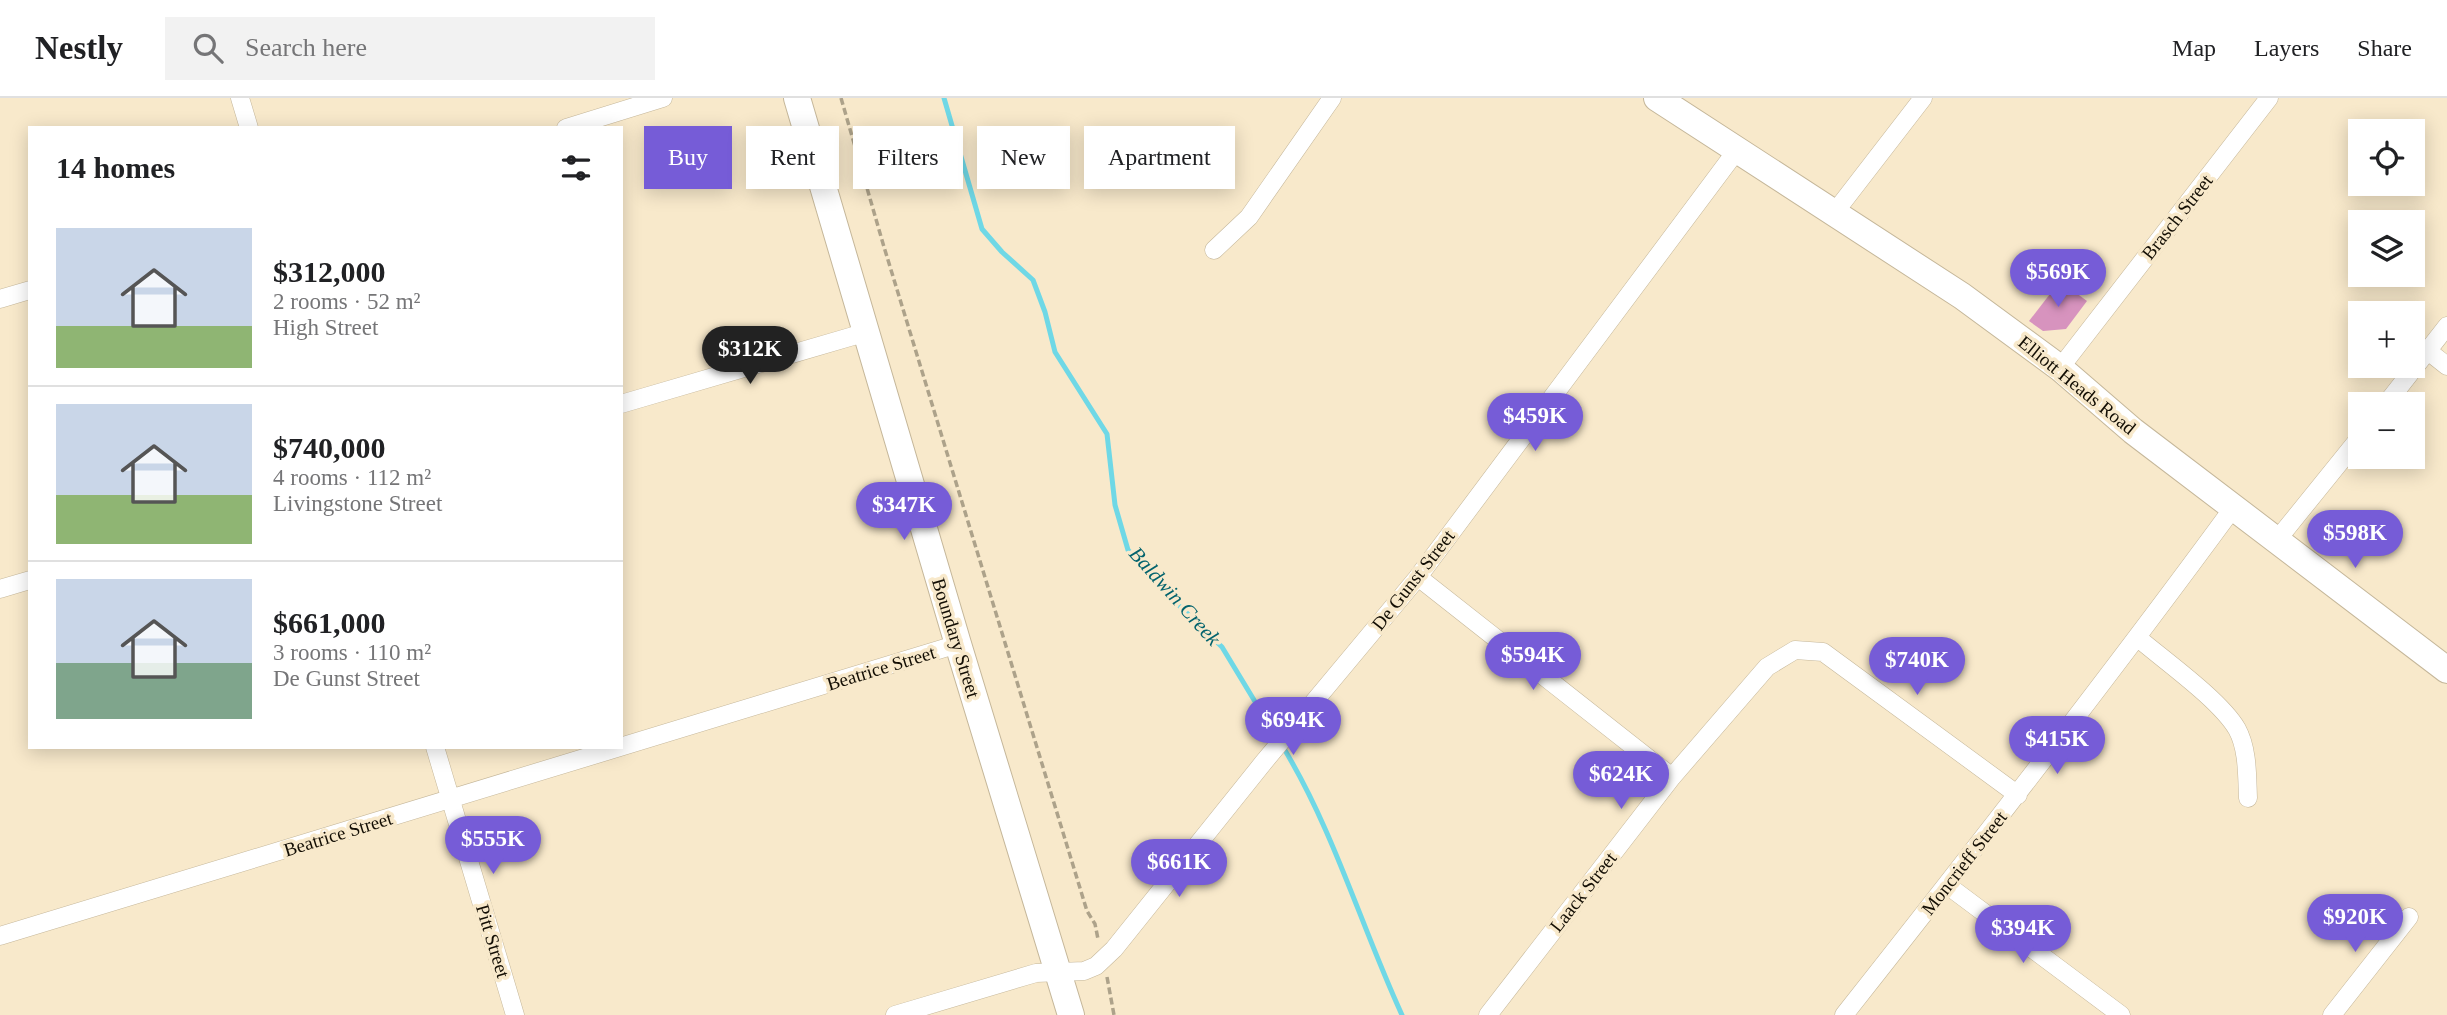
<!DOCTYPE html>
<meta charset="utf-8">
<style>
:root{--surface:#fff;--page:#f2f2f2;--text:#202124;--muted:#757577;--line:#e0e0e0;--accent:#765cd7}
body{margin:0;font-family:Georgia,serif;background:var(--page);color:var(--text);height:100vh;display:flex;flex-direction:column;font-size:26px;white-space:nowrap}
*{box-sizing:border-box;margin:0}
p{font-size:23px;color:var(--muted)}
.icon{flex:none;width:38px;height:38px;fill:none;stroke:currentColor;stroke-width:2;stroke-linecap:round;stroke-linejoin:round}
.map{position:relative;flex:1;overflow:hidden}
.side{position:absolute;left:28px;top:28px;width:595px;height:623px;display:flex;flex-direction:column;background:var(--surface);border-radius:0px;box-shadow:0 4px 18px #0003}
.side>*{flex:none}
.hud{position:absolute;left:644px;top:28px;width:665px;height:63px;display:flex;gap:14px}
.tools{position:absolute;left:2348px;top:21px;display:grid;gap:14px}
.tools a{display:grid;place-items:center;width:77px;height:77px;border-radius:0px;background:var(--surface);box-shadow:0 4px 18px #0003;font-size:35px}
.price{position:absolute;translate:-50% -60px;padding:0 16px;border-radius:24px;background:var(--accent);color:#fff;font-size:23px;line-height:46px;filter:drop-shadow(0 2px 4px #0008)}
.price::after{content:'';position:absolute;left:50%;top:42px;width:21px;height:16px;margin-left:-10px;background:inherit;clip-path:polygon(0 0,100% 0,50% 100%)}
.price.active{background:#222;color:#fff}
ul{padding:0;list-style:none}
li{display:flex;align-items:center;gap:21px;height:175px;padding:0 28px}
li+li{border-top:2px solid var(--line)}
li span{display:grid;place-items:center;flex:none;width:196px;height:140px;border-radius:0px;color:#555}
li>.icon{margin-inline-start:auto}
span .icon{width:84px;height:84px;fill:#fffc;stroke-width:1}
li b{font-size:30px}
h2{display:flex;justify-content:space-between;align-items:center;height:84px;padding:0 28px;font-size:30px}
.pill{padding:0 24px;border-radius:0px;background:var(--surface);box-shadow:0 4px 18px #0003;font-size:24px;line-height:63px}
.pill.active{background:var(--accent);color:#fff}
header{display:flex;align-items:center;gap:42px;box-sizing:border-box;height:98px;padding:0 35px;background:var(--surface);border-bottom:2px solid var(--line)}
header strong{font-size:33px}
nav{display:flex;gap:38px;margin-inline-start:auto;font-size:24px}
.search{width:490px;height:63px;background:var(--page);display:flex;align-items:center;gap:18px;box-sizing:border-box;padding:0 24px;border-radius:0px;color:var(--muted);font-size:26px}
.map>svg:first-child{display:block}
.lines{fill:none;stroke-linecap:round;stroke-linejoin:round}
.stream{stroke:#6fd8e6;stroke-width:5}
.building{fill:#d793be}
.street-casing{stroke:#c5b79a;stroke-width:19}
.secondary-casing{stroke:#c5b79a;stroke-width:28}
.path{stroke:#ada28a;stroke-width:3.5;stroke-dasharray:7 3.5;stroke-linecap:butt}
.street{stroke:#fff;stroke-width:18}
.secondary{stroke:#fff;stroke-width:26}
.labels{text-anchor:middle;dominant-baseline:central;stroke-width:7;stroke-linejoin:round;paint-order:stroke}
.street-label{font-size:19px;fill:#130e04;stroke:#f8e9cb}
.water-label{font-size:21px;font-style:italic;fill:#03636d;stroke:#f8e9cb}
</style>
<header>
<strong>Nestly</strong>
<div class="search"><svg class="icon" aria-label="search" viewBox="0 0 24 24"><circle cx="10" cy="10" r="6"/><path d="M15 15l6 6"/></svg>Search here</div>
<nav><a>Map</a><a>Layers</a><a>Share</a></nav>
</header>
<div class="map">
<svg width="2447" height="917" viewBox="0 0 2447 917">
<rect width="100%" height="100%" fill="#f8e9cb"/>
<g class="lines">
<path class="stream" d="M944,0l38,131 20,23 31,28 12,32 10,40 52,82 8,71 13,45 39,44 55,53 55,91
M1283,649c51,84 78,179 119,268"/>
</g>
<path class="building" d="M2060,183l27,20 -21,28 -23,2 -14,-10z"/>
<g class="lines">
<defs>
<path id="street" d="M240,0l9,30
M566,30l97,-30
M1835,114l88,-114
M1214,152l35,-33 83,-119
M0,201l30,-9
M2428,253l19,15
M2060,270l209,-270
M621,306l246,-72
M2386,306l61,-78
M2277,442l84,-104
M1418,479l254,200
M0,491l30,-9
M2138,540c27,23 82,62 99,91 11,20 10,47 11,69
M435,649l80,268
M1947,787l174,130
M0,838l958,-292
M895,917l141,-42 48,-2 12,-5 18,-17 149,-186 155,-186 319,-427
M1488,917l184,-238 95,-110 28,-17 28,2 195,143
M1844,917c132,-167 263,-335 389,-507
M2332,917l77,-98"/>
<path id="secondary" d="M797,0l161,546 113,371
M1657,0l305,198 98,72 73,63 314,239"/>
</defs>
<use href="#street" class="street-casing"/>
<use href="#secondary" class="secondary-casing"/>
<path class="path" d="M841,0l43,149 203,664 8,13 3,15
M1107,879l7,38"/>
<use href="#street" class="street"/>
<use href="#secondary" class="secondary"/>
</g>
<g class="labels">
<g class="street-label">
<text transform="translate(2177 119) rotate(-52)">Brasch Street</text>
<text transform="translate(2077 287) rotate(39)">Elliott Heads Road</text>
<text transform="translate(1413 482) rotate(-52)">De Gunst Street</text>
<text transform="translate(956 540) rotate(73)">Boundary Street</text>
<text transform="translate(881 570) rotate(-17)">Beatrice Street</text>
<text transform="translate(338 736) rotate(-17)">Beatrice Street</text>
<text transform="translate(1964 765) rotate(-52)">Moncrieff Street</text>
<text transform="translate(1583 794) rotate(-52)">Laack Street</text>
<text transform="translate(493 843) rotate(73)">Pitt Street</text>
</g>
<g class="water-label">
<text transform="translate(1175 498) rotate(48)">Baldwin Creek</text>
</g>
</g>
</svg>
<div class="tools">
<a><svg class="icon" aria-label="locate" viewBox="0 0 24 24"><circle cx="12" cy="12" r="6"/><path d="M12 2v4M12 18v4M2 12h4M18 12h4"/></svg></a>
<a><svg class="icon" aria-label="layers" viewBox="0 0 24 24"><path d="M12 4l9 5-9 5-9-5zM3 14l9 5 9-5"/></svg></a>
<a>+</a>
<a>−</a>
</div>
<b class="price" style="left:2058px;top:211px">$569K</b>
<b class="price active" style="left:750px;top:288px">$312K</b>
<b class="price" style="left:1535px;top:355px">$459K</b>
<b class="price" style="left:904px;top:444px">$347K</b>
<b class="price" style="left:2355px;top:472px">$598K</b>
<b class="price" style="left:1533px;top:594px">$594K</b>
<b class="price" style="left:1917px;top:599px">$740K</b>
<b class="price" style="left:1293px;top:659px">$694K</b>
<b class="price" style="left:2057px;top:678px">$415K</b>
<b class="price" style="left:1621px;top:713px">$624K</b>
<b class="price" style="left:493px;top:778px">$555K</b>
<b class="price" style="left:1179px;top:801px">$661K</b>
<b class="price" style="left:2355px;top:856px">$920K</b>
<b class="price" style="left:2023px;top:867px">$394K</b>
<div class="hud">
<a class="pill active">Buy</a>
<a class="pill">Rent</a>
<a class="pill">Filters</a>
<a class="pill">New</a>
<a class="pill">Apartment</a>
</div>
<section class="side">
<h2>14 homes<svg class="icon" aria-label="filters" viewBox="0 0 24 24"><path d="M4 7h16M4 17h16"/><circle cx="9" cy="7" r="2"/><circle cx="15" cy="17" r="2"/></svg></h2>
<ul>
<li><span style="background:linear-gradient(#c9d6e8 70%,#8fb573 0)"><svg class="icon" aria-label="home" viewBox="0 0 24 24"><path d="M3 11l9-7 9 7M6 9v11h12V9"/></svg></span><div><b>$312,000</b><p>2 rooms · 52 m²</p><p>High Street</p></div></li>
<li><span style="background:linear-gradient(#c9d6e8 65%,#8fb573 0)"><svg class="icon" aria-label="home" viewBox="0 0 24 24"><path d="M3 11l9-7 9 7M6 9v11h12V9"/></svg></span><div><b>$740,000</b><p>4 rooms · 112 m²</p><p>Livingstone Street</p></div></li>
<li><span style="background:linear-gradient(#c9d6e8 60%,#7fa58c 0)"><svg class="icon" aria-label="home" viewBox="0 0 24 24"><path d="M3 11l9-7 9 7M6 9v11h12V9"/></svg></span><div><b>$661,000</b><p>3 rooms · 110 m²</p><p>De Gunst Street</p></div></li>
</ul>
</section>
</div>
